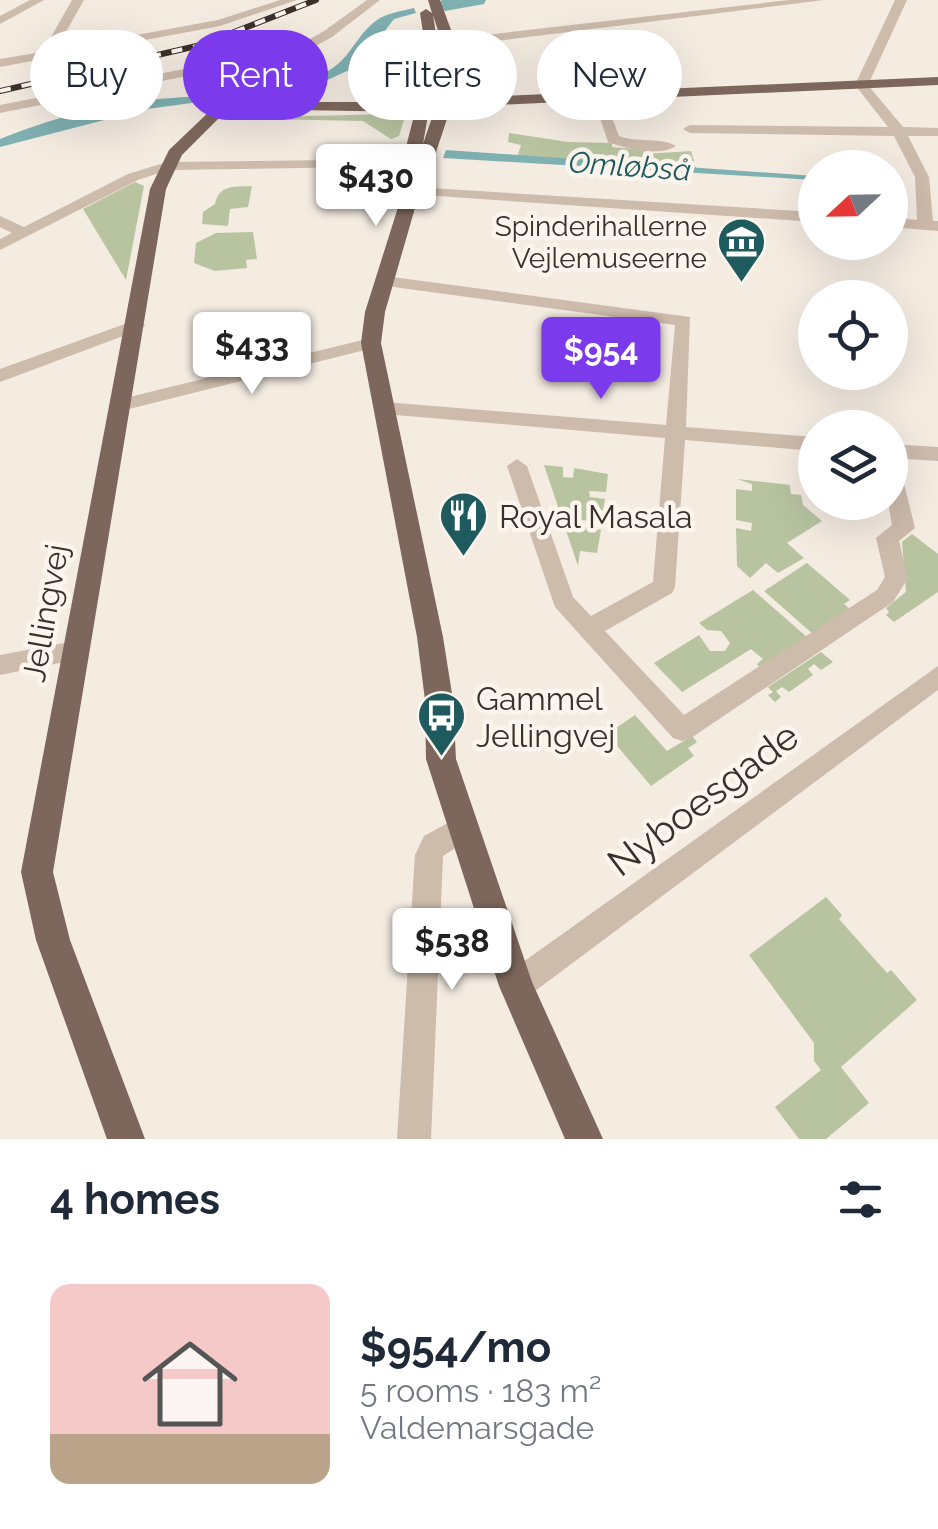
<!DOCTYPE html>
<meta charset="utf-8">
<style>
:root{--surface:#fff;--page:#f2f2f3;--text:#1f2937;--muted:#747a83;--line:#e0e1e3;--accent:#7c3aed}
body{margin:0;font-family:Raleway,sans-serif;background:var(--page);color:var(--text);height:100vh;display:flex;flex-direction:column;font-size:38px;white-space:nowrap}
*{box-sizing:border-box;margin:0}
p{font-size:32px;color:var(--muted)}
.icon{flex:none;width:55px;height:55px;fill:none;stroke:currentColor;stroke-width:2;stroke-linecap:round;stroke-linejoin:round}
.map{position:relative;height:1139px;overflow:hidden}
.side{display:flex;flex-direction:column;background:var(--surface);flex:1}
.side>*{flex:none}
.hud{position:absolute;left:30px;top:30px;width:880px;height:90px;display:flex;gap:20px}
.needle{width:65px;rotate:248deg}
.buttons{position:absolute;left:798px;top:150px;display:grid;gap:20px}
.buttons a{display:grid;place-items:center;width:110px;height:110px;border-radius:50%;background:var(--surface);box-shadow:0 10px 40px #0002;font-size:50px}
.price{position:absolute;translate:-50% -85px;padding:0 22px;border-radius:10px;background:#fff;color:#222;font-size:32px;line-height:65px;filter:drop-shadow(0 2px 5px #0008)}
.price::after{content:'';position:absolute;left:50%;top:60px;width:30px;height:22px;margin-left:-15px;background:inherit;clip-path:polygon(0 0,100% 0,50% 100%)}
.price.active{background:var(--accent);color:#fff}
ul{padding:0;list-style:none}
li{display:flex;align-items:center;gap:30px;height:250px;padding:0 50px}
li+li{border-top:2px solid var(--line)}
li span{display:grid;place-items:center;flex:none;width:280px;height:200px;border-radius:20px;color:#555}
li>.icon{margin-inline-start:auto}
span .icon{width:120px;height:120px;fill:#fffc;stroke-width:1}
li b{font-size:42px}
h2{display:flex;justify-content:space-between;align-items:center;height:120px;padding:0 50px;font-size:42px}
.tag{padding:0 35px;border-radius:45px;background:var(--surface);box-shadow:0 10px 40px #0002;font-size:35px;line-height:90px}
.tag.active{background:var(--accent);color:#fff}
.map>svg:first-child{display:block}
.green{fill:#b8c4a0}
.water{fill:#7fb0b2}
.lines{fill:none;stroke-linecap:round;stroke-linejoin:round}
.river{fill:#7fb0b2;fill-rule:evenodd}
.minor{fill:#cdbbac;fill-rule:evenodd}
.major{fill:#7d675c;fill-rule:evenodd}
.rail-casing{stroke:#3b302b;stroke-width:6}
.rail{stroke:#fbf5ee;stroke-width:4;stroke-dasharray:11;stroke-linecap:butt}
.labels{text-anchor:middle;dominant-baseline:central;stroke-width:9;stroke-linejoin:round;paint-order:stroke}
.far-poi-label{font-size:28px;fill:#3b302b;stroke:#fbf5ee;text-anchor:end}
.far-water-label{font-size:30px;font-style:italic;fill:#1f5a5e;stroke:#fbf5ee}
.poi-label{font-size:32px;fill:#3b302b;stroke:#fbf5ee;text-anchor:start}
.street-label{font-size:32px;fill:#3b302b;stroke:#fbf5ee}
.near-street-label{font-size:38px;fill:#3b302b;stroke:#fbf5ee}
</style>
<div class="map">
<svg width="938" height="1139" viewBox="0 0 938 1139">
<rect width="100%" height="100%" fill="#f4ebe1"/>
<path class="green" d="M395,114l9,6 -5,16 -8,3 -28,-18 -139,-3z
M509,133l59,9 44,1v4l32,3 2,4 45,-3 5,17 -179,-10 4,-13 -13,-3z
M135,182l9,4 -18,94 -43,-71z
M252,186l-4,21 -18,2 -2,17 -26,-2 1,-12 12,-8c4,-20 20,-17 37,-18z
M253,232l4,27 -11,1 1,8 -32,3 -21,-8 2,-20 20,-10z
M544,465l19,2v10l10,1 1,-10 34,6 -2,18 -17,-1 1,6 15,2 -4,24 -31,-5v7l31,5 -4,23 -17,-2 -2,15z
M737,479l53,6 1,9 10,1 2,10 19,16 -35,22 17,15 -26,15 -12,-10 -16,15 -13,-12 -1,-38 15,3 1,-8 -16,-3v-31l16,2v-7z
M912,534l26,20v38l-44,30 -8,-7 3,-3 -3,-4 20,-16 -4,-50z
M807,563l43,37 -6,4 7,6 -37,25 -50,-44z
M753,590l55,48 -46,31 -5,-5 6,-5 -12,-10 -69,43 -28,-29 45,-28 11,16h15l5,-8 -9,-12 -14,-1 -8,-7z
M821,652l12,10 -12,8 -7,-6 -6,5 5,6 -24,17 -7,-5 -6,4 5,6 -6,5 -7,-7 5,-3 -5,-5z
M635,715l32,36 25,-15 5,6 -9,6 6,8 -43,30 -44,-52z
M826,897l16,18 -3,4 48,54 4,-3 26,30 -76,67 28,36 -43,36h-27l-24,-32 46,-37 -7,-9v-18l-65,-88z"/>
<path class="water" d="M414,8l2,5 -22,6 -36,47 -35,16 2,3 -178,24 -147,38v-8c48,-19 105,-36 157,-40 49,-4 104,-5 152,-20 42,-12 41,-39 68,-59 10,-7 25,-9 37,-12z
M446,150l369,26v4l-372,-22z"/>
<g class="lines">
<path class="river" d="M486,0l-2,4 -39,7 -9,-6 6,-5z"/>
<path class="minor" d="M30,0h14l-44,24v-8z
M72,0h12l-21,37 3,11 152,-28 62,-20h17l-77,26 -220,41v-8l54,-9 -3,-13z
M367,0h13l-48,37 -65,36 -44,41 -12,-3 48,-44 13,-7c-35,-7 -40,-8 -70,13l-202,40v-8l194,-38c35,-25 47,-21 88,-12l42,-24z
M789,0h35l-391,49 -6,-4 6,-4z
M895,0h12l-39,85 35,42 35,1v8h-30l21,41 4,44h5v10l-48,-4v-10l27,3 -2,-43 -21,-41 -204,-3 -7,-4 7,-4 198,2 -33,-42z
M591,91l12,3 16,42c18,7 42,1 57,10 -18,11 -49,3 -68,-4z
M420,159l5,1v6l-257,4 -30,10 -138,70v-11l12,-6 -12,-6v-11l24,11 104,-53 39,-12z
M413,187l402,25v10l-407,-28v-6z
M385,276l305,41 -4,110 129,10v14l-130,-11 -10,147 -3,6 -67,38 79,84 193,-125 8,-13 -9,-39 16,-13 -4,-23 2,-42 10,7 15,61 -16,13 9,37 -15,24 -202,136 -9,3 -9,-3 -118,-131 -48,-141 10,-7 10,7 46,131 18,19 62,-34 12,-144 -281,-24 -10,-6 10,-6 282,23 9,-100 -296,-40v-8z
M136,320l9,5 -3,4 -142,53v-13z
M371,338l9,5 -3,4 -256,64 -10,-6 10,-6z
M890,444l48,3v14l-48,-3z
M75,641l9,3 3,7 -3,7 -84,17v-20z
M938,666v24l-411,307 -11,4 -11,-4 -4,-11 4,-11z
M461,816l10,4 4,9 -4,9 -28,18 -12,283h-34l18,-284 9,-19z"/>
<path class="major" d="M428,0h12l21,57 -7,41 484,-21v8l-487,22 -15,45 -8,11 -43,149 -4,31 62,294 10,63 3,59 76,223 71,157h-38l-66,-153 -73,-227 -1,-59 -8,-63 -56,-294 4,-31 47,-149 -5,-20 8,-31 -119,-2 -74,5 -40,40 -16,34 -113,683 17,68 75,199h-38l-71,-199 -15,-68 129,-683 19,-39 44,-42 83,-6h122l9,-44 -7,-45 6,-4 6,4zM433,15c11,34 18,50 5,85l-4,1 6,-43zM435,109l-12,35 5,-29z"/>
<defs>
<path id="rail" d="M0,91l201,-46 115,-45"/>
</defs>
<use href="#rail" class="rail-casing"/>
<use href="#rail" class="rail"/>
</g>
<defs>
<symbol id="museum-pin" viewBox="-11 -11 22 30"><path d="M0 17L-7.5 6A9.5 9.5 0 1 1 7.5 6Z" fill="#1f5a5e" stroke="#fbf5ee"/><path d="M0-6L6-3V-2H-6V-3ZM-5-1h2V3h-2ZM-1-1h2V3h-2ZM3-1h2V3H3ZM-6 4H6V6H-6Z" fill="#fff"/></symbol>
<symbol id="restaurant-pin" viewBox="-11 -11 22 30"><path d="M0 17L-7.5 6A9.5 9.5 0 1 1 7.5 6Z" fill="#1f5a5e" stroke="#fbf5ee"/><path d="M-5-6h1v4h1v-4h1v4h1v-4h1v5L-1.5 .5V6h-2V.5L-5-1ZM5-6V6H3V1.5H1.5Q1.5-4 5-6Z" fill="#fff"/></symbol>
<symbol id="bus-pin" viewBox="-11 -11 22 30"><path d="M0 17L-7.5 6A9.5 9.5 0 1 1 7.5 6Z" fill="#1f5a5e" stroke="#fbf5ee"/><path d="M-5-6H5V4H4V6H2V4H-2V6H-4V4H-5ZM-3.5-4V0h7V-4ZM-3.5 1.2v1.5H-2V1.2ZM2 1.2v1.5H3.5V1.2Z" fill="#fff"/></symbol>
</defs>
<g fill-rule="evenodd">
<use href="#museum-pin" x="714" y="214" width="55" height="75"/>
<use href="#restaurant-pin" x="436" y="488" width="55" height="75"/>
<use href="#bus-pin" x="414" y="688" width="55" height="75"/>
</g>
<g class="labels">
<g class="far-poi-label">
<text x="707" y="226">Spinderihallerne<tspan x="707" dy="32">Vejlemuseerne</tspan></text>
</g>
<g class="far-water-label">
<text transform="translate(630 166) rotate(4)">Omløbså</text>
</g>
<g class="poi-label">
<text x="499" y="516">Royal Masala</text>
<text x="476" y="698">Gammel<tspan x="476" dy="37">Jellingvej</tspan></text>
</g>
<g class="street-label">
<text transform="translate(45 613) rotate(-80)">Jellingvej</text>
</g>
<g class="near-street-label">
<text transform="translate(703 799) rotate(-37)">Nyboesgade</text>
</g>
</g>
</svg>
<div class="buttons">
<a><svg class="needle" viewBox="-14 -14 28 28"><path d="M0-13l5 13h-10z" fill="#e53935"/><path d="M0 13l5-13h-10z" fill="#747a83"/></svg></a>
<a><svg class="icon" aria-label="locate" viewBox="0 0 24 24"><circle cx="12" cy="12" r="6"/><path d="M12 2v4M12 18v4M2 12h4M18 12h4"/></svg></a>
<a><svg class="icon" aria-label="layers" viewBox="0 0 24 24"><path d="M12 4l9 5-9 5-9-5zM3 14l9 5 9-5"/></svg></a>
</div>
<b class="price" style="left:376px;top:229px">$430</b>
<b class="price" style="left:252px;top:397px">$433</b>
<b class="price active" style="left:601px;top:402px">$954</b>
<b class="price" style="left:452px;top:993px">$538</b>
<div class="hud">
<a class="tag">Buy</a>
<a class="tag active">Rent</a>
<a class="tag">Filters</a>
<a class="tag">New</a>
</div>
</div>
<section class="side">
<h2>4 homes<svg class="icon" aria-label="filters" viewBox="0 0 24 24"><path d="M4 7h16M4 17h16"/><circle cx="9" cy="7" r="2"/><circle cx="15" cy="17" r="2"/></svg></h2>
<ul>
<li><span style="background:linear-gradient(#f6c9c9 75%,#b9a48a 0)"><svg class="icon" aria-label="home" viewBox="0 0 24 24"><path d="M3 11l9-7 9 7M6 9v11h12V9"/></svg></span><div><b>$954/mo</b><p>5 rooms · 183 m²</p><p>Valdemarsgade</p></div></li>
</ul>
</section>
